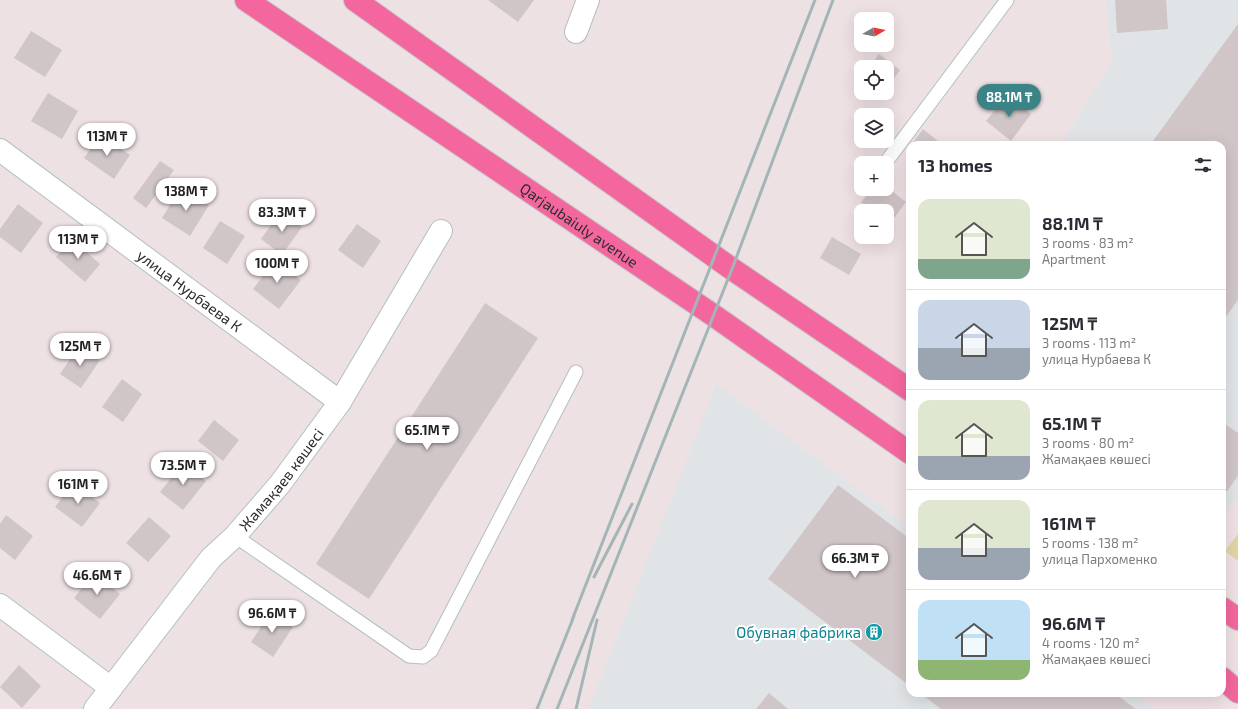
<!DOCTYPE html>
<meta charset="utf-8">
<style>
:root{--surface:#fff;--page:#f7f7f7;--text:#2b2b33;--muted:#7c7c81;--line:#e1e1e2;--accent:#3a8386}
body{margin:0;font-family:"Exo 2",sans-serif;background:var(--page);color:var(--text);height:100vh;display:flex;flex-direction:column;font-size:15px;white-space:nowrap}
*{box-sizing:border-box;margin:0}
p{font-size:13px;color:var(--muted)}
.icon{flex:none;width:22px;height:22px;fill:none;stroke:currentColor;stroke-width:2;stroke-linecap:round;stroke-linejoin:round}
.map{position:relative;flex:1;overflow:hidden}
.drawer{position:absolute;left:906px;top:141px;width:320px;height:556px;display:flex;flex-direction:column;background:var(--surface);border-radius:12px;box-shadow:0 4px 16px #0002}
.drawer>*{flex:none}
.needle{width:26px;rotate:81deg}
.controls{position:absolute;left:854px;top:12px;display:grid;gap:8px}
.controls a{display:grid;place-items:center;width:40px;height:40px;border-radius:8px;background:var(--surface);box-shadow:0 4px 16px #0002;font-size:20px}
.price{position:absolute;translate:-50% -34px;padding:0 9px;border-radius:14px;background:#fff;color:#222;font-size:13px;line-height:26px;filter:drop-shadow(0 1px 2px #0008)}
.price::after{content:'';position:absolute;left:50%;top:24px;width:12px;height:9px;margin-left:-6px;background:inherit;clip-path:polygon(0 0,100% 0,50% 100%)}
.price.current{background:var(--accent);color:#fff}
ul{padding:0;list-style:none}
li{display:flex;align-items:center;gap:12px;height:100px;padding:0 12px}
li+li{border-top:1px solid var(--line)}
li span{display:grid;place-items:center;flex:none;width:112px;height:80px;border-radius:12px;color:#555}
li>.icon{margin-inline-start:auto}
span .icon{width:48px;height:48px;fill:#fffc;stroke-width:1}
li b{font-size:17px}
h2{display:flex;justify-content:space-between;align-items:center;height:48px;padding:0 12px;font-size:17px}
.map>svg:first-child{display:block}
.industrial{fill:#e1e4e7}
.green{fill:#e0d5a2}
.building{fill:#d0c5c7}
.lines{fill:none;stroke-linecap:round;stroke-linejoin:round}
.lane-casing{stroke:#b4bfbf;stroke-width:15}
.street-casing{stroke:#b4bfbf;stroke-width:24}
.highway-casing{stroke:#c4c4c4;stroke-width:24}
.lane{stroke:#fff;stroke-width:13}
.street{stroke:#fff;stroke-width:22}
.highway{stroke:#f4669e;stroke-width:22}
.rail{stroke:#a4b5b6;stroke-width:3}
.labels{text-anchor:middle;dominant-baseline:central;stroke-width:4;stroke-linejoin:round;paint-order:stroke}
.street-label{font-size:15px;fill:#2d2d2d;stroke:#fff}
.culture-label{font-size:15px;fill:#0d838f;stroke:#fff;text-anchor:end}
</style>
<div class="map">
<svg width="1238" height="709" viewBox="0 0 1238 709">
<rect width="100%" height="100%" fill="#eee1e4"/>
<path class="industrial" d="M1106,0h132v496l-15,19 -1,-1v-369h-161l51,-83z
M716,384l194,144v165h222l22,16h-565z"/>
<path class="green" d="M1238,534v27l-13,-10z"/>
<path class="building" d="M488,0h46l-16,22z
M1115,0h51l2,29 -51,4z
M1238,24v276l-16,22v-177h-72z
M31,31l31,19 -17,27 -31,-19z
M879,54l21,16 -13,18v-21h-18z
M48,93l30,18 -16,28 -31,-18z
M1007,95l24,19 -20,27 -25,-20z
M923,129l20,16h-32z
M100,135l30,20 -16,24 -30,-21z
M160,161l14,9 -28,38 -13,-10z
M181,187l28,18 -19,31 -28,-18z
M887,187l19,15 -16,22 -3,-2v-11h-15l-11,-9 11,-13h15z
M18,204l25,19 -22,30 -21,-16v-8z
M281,211l21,16 -20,28 -21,-16z
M220,221l25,15 -18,28 -24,-16z
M357,224l24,17 -18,27 -25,-18z
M832,237l29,17 -12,21 -29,-17z
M72,239l28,25 -15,18 -29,-25z
M275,260l26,20 -22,29 -26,-20z
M485,303l53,35 -169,261 -53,-35z
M79,346l21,14 -19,28 -21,-14z
M122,379l20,15 -19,28 -21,-15z
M214,420l25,20 -16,21 -25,-20z
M1222,422l16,11v43l-16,22z
M183,463l23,18 -23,29 -23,-18z
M73,483l27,20 -18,24 -27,-20z
M838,485l72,54v147l-142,-107z
M6,515l27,21 -18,24 -15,-12v-24z
M149,517l22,19 -23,26 -22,-19z
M94,573l26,21 -20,25 -26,-21z
M271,612l22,15 -20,30 -22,-15z
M19,665l22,21 -19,22 -22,-21z
M769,693l19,16h-32z
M920,693h194l22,16h-195z"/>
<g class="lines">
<defs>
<path id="lane" d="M889,158l118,-158
M235,536l174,120 14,1 8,-6 145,-279"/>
<g id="street">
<path d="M576,32l12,-32"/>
<path id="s1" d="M0,150l340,252"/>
<path d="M0,605l111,83"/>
<path id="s2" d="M95,709l116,-151 24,-22 45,-52 60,-82 101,-171"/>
</g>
<g id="highway">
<path id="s3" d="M246,0l467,315 197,138"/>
<path d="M355,0l377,269 178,121"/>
<path d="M1222,608l16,11"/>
<path d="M1222,678l16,14"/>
</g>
</defs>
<use href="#lane" class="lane-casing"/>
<use href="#street" class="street-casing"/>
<use href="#highway" class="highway-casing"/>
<use href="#lane" class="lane"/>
<use href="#street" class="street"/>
<use href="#highway" class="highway"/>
<path class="rail" d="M594,577l38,-73
M572,620l243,-620
M537,709l37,-93
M557,709l175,-440 101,-269
M576,709l21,-89"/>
</g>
<defs>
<symbol id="building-disc" viewBox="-11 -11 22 22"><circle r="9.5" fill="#0f9aa8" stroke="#fff"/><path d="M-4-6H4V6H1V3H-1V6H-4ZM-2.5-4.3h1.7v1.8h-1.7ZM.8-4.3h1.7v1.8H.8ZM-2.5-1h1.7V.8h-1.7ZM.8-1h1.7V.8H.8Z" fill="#fff"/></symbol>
</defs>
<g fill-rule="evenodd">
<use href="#building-disc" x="864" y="622" width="20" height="20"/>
</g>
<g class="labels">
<g class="street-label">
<text stroke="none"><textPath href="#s3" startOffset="402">Qarjaubaiuly avenue</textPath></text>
<text stroke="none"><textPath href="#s1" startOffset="236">улица Нурбаева К</textPath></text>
<text stroke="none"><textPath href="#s2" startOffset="296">Жамақаев көшесі</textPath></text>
</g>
<g class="culture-label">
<text x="861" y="632">Обувная фабрика</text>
</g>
</g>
</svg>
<div class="controls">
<a><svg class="needle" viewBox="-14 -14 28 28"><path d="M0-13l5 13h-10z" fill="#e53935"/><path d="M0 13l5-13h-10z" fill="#7c7c81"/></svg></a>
<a><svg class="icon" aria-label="locate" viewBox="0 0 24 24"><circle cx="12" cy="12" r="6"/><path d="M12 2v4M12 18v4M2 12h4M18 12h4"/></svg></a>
<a><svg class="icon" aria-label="layers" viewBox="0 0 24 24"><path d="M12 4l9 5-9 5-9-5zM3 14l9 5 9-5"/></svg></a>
<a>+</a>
<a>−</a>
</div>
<b class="price current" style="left:1009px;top:118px">88.1M ₸</b>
<b class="price" style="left:107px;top:157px">113M ₸</b>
<b class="price" style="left:186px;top:212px">138M ₸</b>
<b class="price" style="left:282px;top:233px">83.3M ₸</b>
<b class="price" style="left:78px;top:260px">113M ₸</b>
<b class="price" style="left:277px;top:284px">100M ₸</b>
<b class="price" style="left:80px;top:367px">125M ₸</b>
<b class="price" style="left:427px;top:451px">65.1M ₸</b>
<b class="price" style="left:183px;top:486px">73.5M ₸</b>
<b class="price" style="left:78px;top:505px">161M ₸</b>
<b class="price" style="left:855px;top:579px">66.3M ₸</b>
<b class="price" style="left:97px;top:596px">46.6M ₸</b>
<b class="price" style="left:272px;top:634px">96.6M ₸</b>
<section class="drawer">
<h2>13 homes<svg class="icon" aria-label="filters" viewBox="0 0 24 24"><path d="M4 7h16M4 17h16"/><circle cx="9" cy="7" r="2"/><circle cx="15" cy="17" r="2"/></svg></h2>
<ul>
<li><span style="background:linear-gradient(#dfe7d0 75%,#7fa58c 0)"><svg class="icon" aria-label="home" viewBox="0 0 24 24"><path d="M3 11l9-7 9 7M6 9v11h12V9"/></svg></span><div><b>88.1M ₸</b><p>3 rooms · 83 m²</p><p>Apartment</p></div></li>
<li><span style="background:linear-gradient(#c9d6e8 60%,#9aa5b1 0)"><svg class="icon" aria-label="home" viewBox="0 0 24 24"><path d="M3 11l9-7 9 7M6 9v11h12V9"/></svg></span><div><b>125M ₸</b><p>3 rooms · 113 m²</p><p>улица Нурбаева К</p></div></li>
<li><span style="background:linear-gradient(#dfe7d0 70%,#9aa5b1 0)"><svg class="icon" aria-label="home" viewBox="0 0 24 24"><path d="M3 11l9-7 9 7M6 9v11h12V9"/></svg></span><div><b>65.1M ₸</b><p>3 rooms · 80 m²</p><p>Жамақаев көшесі</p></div></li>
<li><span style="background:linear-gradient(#dfe7d0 60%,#9aa5b1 0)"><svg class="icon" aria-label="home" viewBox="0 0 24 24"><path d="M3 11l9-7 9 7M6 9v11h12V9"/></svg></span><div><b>161M ₸</b><p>5 rooms · 138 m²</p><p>улица Пархоменко</p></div></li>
<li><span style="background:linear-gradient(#bfe0f5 75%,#8fb573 0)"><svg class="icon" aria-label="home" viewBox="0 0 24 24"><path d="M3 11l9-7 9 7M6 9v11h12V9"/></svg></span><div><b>96.6M ₸</b><p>4 rooms · 120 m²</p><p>Жамақаев көшесі</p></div></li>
</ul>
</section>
</div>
